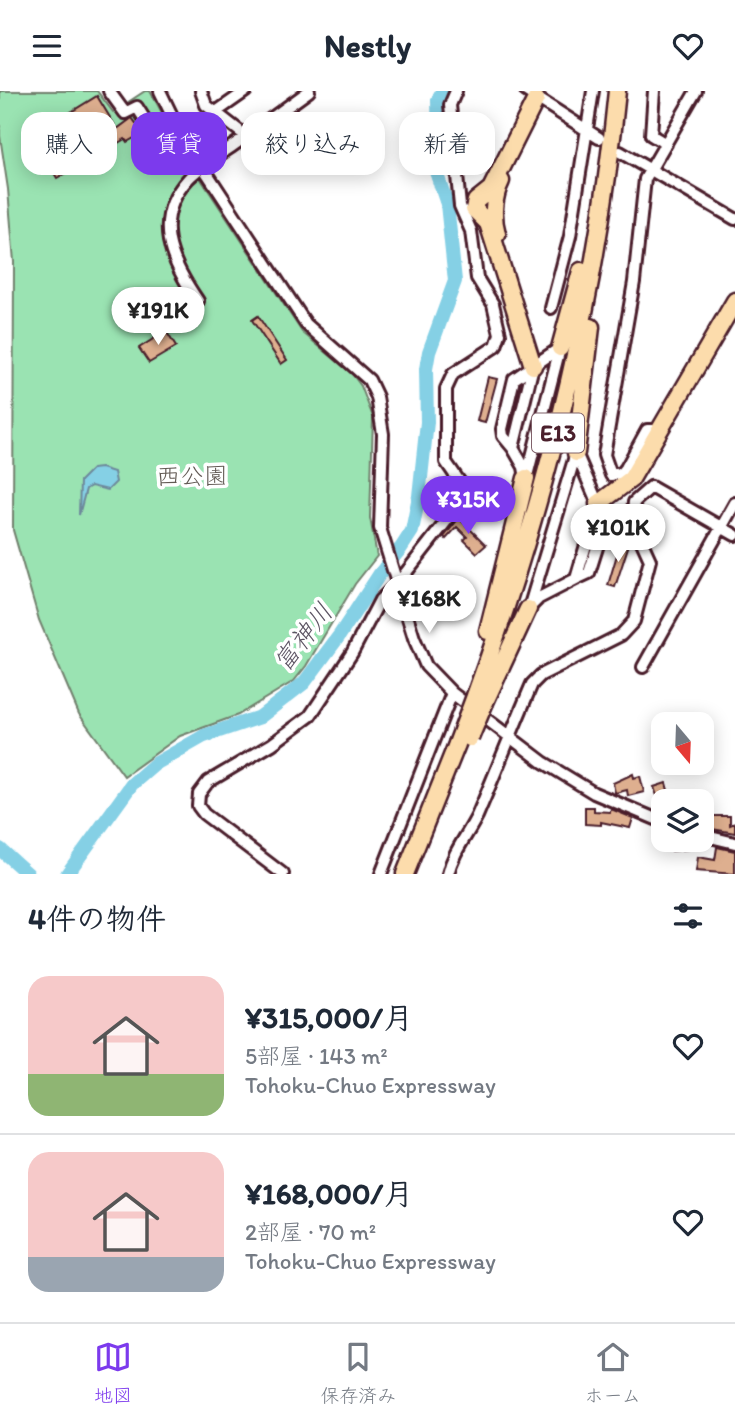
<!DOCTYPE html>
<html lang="ja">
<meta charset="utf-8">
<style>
:root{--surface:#fff;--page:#f2f2f3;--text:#1f2937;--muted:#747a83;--line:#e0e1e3;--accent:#7c3aed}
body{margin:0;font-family:Itim,"Klee One",sans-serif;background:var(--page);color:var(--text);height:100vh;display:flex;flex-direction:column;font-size:26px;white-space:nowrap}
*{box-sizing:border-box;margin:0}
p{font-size:23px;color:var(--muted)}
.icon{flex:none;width:38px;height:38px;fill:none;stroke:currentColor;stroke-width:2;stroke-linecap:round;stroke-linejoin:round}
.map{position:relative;height:783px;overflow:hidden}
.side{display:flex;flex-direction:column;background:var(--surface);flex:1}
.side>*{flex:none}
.top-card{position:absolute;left:21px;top:21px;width:693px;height:63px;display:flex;gap:14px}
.needle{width:46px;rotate:161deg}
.tools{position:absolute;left:651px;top:621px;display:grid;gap:14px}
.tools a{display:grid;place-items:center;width:63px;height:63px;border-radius:14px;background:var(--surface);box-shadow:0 4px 18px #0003;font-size:35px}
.price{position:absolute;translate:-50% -60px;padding:0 16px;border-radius:24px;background:#fff;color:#222;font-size:23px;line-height:46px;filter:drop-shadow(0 2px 4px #0008)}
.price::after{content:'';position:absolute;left:50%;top:42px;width:21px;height:16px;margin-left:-10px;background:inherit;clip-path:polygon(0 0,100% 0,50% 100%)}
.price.active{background:var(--accent);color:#fff}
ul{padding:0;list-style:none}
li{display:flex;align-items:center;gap:21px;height:175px;padding:0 28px}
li+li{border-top:2px solid var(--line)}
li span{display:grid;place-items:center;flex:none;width:196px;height:140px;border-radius:21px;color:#555}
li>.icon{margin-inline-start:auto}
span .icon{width:84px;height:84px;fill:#fffc;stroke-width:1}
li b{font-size:30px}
h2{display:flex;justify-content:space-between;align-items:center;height:84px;padding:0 28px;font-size:30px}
.chip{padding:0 24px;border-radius:21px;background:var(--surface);box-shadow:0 4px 18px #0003;font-size:24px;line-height:63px}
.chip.active{background:var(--accent);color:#fff}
header{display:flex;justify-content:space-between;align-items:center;height:91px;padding:0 28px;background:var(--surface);font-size:32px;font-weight:700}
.tab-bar{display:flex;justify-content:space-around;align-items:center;height:98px;border-top:2px solid var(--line);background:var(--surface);font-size:19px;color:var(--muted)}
.tab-bar a{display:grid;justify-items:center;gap:4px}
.tab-bar .active{color:var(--accent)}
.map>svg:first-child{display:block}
.green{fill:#9ae3b2;stroke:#72816e;stroke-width:2}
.water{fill:#85d0e5;stroke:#6d899b;stroke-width:2}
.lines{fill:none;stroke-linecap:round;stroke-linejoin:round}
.river{stroke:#85d0e5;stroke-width:14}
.building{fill:#deaf8f;stroke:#4a1f2b;stroke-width:2}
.minor-casing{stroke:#4a1f2b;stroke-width:16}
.highway-casing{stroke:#4a1f2b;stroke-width:21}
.minor{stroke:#fff;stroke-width:10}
.highway{stroke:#fcdcac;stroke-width:16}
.highway-bridge-casing{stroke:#4a1f2b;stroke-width:21;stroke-linecap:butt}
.highway-bridge{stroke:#fcdcac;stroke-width:16}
.labels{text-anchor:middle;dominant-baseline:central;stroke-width:7;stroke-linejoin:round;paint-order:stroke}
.shield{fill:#fff;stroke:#80626b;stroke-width:2}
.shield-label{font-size:23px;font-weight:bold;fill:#4a1f2b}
.park-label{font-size:24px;fill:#625a54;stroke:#fff}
.water-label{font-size:26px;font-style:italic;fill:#5c5463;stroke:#fff}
</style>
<header><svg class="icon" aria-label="menu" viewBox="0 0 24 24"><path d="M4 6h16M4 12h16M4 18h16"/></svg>Nestly<svg class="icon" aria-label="heart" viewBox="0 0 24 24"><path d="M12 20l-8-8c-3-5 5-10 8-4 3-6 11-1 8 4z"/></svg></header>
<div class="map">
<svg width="735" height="783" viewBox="0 0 735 783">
<rect width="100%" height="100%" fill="#fff"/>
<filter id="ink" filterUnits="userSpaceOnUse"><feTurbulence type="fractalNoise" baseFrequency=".0143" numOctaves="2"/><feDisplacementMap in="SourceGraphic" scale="14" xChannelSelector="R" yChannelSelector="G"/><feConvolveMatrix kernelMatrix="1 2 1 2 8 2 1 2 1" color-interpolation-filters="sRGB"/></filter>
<g filter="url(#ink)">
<path class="green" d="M0,0h97l16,21 32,-21h5l37,67 115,174 50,42 9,12 12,31 -3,101 7,38 -22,28 -49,82 -12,15 -56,34 -58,21 -56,40 -45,-62 -40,-94 -26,-90 1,-268 -6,-73 -8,-53z"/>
<path class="water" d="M101,377l13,4 2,10 -8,8 -17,-4 -5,3 -7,26 1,-34 12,-12z"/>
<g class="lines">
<path class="river" d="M0,758l28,25
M67,783l65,-90 23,-20 49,-28 56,-19 44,-34 35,-47 40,-61 22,-27 11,-17 7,-35 8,-74 -1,-53 3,-17 26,-71 -8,-77 -14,-41 6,-25 -1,-38 4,-9"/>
</g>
<path class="building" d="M97,5l20,33 15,-11 11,15 -16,9 -2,-3 -68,39 -25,-42z
M258,225l29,44 -6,4 -29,-44z
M166,240l10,16 -27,16 -10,-15z
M488,286l9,2 -12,44 -8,-2z
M459,427l27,27 -9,8 -13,-13 3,-3 -10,-10 -11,12 -2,-2z
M621,450l8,3 -14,43 -7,-2z
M633,683l1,4 6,-2 4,16 -16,4 -1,-6 -12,3 -2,-10z
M666,692l5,18h-8v13l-9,-27z
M585,716h9v4l16,1 1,-3 22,9 -3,10 -29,-6v3l-16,-1z
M712,725h18v9l5,-2v10l-23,-4z
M671,750l34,4v2l-33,4z
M717,756l18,4v23l-39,-3 2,-14 17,3z"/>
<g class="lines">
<defs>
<path id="minor" d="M109,0l16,22 12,-6 24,38 21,-12
M160,0l14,29 29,47 103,157 63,56 8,17 6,37 -3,94 34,110 12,28 26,27 91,69 51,31 69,29
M201,0l5,14 40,31
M526,0l73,47
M654,0l-3,44 15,9
M216,21l30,-21
M620,61l115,67
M198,210c-27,-39 -47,-81 -10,-122 11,-12 28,-22 43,-32 26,-18 52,-37 78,-56
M551,217l19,-72 23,-145
M661,339h-14l-21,38 -4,5 -11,2 -7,-20 30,-173 11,-103 51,-88
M513,357l-10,-12 -1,-7 12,-50 19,-13
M527,385l33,-128
M526,387l-2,-11 -11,-19 20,-82 27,-18
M576,488l13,-6 17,-54 -8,-15
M530,514l46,-152
M528,518l11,-11 37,-19 22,-75 -22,-51
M643,576l92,-164
M702,744l33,8
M283,783l-79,-60 -6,-8 1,-12 9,-12 64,-38 38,-28 42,-63 28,-53 17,-16 69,-88v-5l-20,-29v-73l7,-15 43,-28 4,-12 -7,-30 -16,-26 -6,-47 -11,-25 -10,-101 6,-14
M381,783l71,-181
M448,783c5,-22 19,-38 29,-58 19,-44 36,-88 55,-132l9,-9 80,-40 13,-14 16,-61 -18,-40 2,-18 17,-15 84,48"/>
<path id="highway" d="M497,143c-5,-17 -4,-37 4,-53
M560,257l21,-77
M533,275l-45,-143 -14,-14 2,-8 15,-12 45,-90
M576,362l15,-126
M598,413l33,-25 104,-178
M488,540l38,-153
M475,605c71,-195 122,-397 142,-605
M485,611l43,-93
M405,783l52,-130"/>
</defs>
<use href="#minor" class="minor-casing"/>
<use href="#highway" class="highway-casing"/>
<use href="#minor" class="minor"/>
<use href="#highway" class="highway"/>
<defs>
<path id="highway-bridge" d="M470,647l15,-36
M457,653l18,-48"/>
</defs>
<use href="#highway-bridge" class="highway-bridge-casing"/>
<use href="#highway-bridge" class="highway-bridge"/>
</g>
</g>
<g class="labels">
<rect class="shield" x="532" y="322.5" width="52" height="39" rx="5"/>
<g class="shield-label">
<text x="558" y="342">E13</text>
</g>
<g class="park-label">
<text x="192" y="384">西公園</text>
</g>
<g class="water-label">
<text transform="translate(303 546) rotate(-52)">富神川</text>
</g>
</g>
</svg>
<div class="tools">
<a><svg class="needle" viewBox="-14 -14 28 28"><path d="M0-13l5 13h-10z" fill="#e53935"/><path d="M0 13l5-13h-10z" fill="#747a83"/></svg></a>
<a><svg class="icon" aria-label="layers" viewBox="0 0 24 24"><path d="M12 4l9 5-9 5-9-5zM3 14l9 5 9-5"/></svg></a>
</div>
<b class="price" style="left:158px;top:256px">¥191K</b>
<b class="price active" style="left:468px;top:445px">¥315K</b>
<b class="price" style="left:618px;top:473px">¥101K</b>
<b class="price" style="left:429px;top:544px">¥168K</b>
<div class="top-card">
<a class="chip">購入</a>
<a class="chip active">賃貸</a>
<a class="chip">絞り込み</a>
<a class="chip">新着</a>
</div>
</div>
<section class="side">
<h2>4件の物件<svg class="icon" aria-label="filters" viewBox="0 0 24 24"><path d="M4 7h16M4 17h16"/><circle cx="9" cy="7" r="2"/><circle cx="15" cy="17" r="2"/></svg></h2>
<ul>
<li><span style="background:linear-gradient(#f6c9c9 70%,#8fb573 0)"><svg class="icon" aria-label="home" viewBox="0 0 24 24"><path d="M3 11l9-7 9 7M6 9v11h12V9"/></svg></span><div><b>¥315,000/月</b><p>5部屋 · 143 m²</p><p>Tohoku-Chuo Expressway</p></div><svg class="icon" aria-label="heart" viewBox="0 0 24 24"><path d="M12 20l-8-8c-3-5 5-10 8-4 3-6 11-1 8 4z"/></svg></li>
<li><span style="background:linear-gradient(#f6c9c9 75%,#9aa5b1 0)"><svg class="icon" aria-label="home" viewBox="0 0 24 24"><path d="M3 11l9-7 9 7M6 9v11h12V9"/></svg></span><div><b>¥168,000/月</b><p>2部屋 · 70 m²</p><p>Tohoku-Chuo Expressway</p></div><svg class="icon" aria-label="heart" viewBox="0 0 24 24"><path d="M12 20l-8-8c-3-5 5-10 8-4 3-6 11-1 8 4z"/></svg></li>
</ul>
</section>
<nav class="tab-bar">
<a class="active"><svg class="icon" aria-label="map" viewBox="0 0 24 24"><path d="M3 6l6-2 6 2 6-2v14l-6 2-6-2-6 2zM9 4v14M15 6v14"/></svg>地図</a>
<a><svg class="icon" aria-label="saved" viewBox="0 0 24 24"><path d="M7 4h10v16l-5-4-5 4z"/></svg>保存済み</a>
<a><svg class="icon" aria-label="home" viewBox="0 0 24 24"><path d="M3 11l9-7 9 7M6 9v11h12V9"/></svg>ホーム</a>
</nav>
